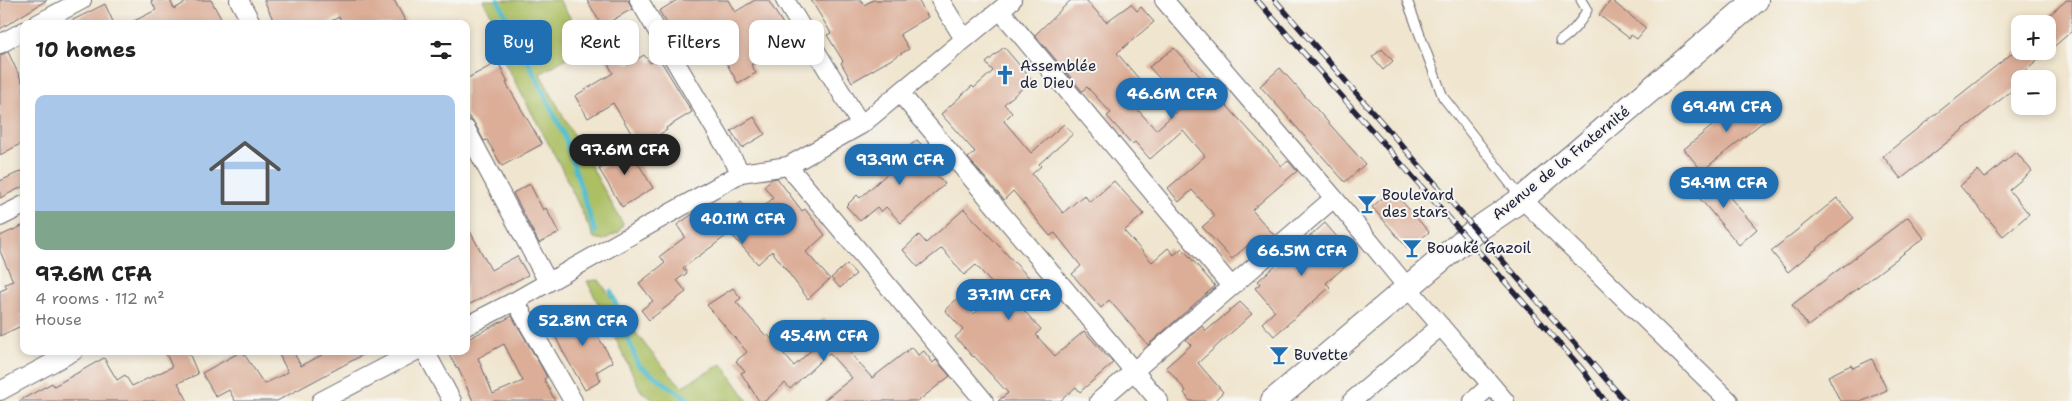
<!DOCTYPE html>
<meta charset="utf-8">
<style>
:root{--surface:#fff;--page:#f6f6f6;--text:#222;--muted:#767676;--accent:#1f6fb2}
body{margin:0;font-family:"Shantell Sans",sans-serif;background:var(--page);color:var(--text);height:100vh;display:flex;flex-direction:column;font-size:19px;white-space:nowrap}
*{box-sizing:border-box;margin:0}
p{font-size:16px;color:var(--muted)}
.icon{flex:none;width:28px;height:28px;fill:none;stroke:currentColor;stroke-width:2;stroke-linecap:round;stroke-linejoin:round}
.map{position:relative;flex:1;overflow:hidden}
.panel{position:absolute;left:20px;top:20px;width:450px;height:335px;display:flex;flex-direction:column;background:var(--surface);border-radius:10px;box-shadow:0 2px 8px #0003}
.panel>*{flex:none}
.hud{position:absolute;left:485px;top:20px;width:475px;height:45px;display:flex;gap:10px}
.tools{position:absolute;left:2011px;top:15px;display:grid;gap:10px}
.tools a{display:grid;place-items:center;width:45px;height:45px;border-radius:10px;background:var(--surface);box-shadow:0 2px 8px #0003;font-size:25px}
.price{position:absolute;translate:-50% -42px;padding:0 11px;border-radius:18px;background:var(--accent);color:#fff;font-size:16px;line-height:32px;filter:drop-shadow(0 1px 2px #0008)}
.price::after{content:'';position:absolute;left:50%;top:30px;width:15px;height:11px;margin-left:-8px;background:inherit;clip-path:polygon(0 0,100% 0,50% 100%)}
.price.on{background:#222;color:#fff}
ul{padding:0;list-style:none}
li{display:grid;align-content:center;gap:10px;height:265px;padding:0 15px}
li span{display:grid;place-items:center;height:155px;border-radius:10px;color:#555}
li>.icon{margin-inline-start:auto}
span .icon{width:90px;height:90px;fill:#fffc;stroke-width:1}
li b{font-size:21px}
h2{display:flex;justify-content:space-between;align-items:center;height:60px;padding:0 15px;font-size:21px}
.pill{padding:0 18px;border-radius:10px;background:var(--surface);box-shadow:0 2px 8px #0003;font-size:18px;line-height:45px}
.pill.on{background:var(--accent);color:#fff}
.map>svg:first-child{display:block}
.green{fill:#acbf63;stroke:#67704f}
.lines{fill:none;stroke-linecap:round;stroke-linejoin:round}
.stream{stroke:#51bdcb;stroke-width:5}
.building{fill:#dcae98;fill-rule:evenodd}
.lane-casing{stroke:#6a666e;stroke-width:11}
.street-casing{stroke:#6a666e;stroke-width:20}
.secondary-casing{stroke:#6a666e;stroke-width:26}
.lane{stroke:#fff;stroke-width:9}
.street{stroke:#fff;stroke-width:18}
.secondary{stroke:#fff;stroke-width:24}
.rail-casing{stroke:#22223b;stroke-width:5.5}
.rail{stroke:#f6f6f2;stroke-width:4;stroke-dasharray:11;stroke-linecap:butt}
.labels{text-anchor:middle;dominant-baseline:central;stroke-width:4;stroke-linejoin:round;paint-order:stroke}
.poi-label{font-size:15px;fill:#22223b;stroke:#f6f6f2;text-anchor:start}
.street-label{font-size:15px;fill:#22223b;stroke:#f6f6f2}
</style>
<div class="map">
<svg width="2072" height="401" viewBox="0 0 2072 401">
<rect width="100%" height="100%" fill="#f6f6f2"/>
<filter id="ink" filterUnits="userSpaceOnUse"><feTurbulence type="fractalNoise" baseFrequency=".02" numOctaves="2"/><feDisplacementMap in="SourceGraphic" scale="10" xChannelSelector="R" yChannelSelector="G"/><feConvolveMatrix kernelMatrix="1 2 1 2 8 2 1 2 1" color-interpolation-filters="sRGB"/></filter>
<filter id="wash" filterUnits="userSpaceOnUse"><feTurbulence type="fractalNoise" baseFrequency=".0096" numOctaves="4" result="noise"/><feDisplacementMap in="SourceGraphic" scale="20" xChannelSelector="R" yChannelSelector="G"/><feGaussianBlur stdDeviation="1.12" result="paint"/><feColorMatrix in="noise" values="0 0 0 0 0 0 0 0 0 0 0 0 0 0 0 0 0 1.4 0 .05"/><feComposite in="paint" operator="in"/></filter>
<g filter="url(#wash)">
<rect width="100%" height="100%" fill="#f0e5ce"/>
<path class="green" d="M483,0h76l29,45 -48,29 83,150 -4,8 -16,8 -9,-2 -34,-73 -60,-111 8,-8z
M599,280c26,37 50,75 83,106l40,-22 26,37h-93l-14,-10 -54,-110z"/>
<g class="lines">
<path class="stream" d="M498,0l66,135 31,97
M611,291l27,74 53,36"/>
</g>
<g id="blocks">
<path class="building" d="M0,0h47l-47,29z
M151,0h19l4,9 16,-9h21l13,24h-96l28,-14z
M264,0h130l13,24h-65l-3,-7 -13,7h-51z
M587,0h41l4,9 -30,17z
M677,0h51l7,12 20,-12h13l25,40 -42,25 5,8 -18,10 -31,-53 -26,15 -22,-34z
M811,0h50l3,5 9,-5h45l10,17 -28,17 9,15 -57,33 -11,-19 2,-2 -16,-26 4,-2z
M1071,0h15l20,22 25,-18 6,7 4,-4 13,15 -37,31 28,33 -17,13 28,31 28,-25 -35,-38 25,-19 108,118 6,-5 9,10 -45,39 22,25 -12,12 -7,-8 -23,20 -30,-32 13,-11 -23,-26 -13,12 -11,-14 37,-32 -22,-26 -33,29 -15,-17 -3,2 -25,-28 4,-3 -24,-26 -5,4 -47,-56z
M1611,0l35,28 -9,11 -6,-4 -2,3 -30,-23z
M2067,0h5v31l-57,49 4,5 -118,94 -18,-23 132,-105h33v-35z
M105,4l9,20h-49z
M613,40l15,25 16,-10 6,8 9,-5 33,54 -26,16 1,2 -28,16 -26,-43 -25,15 -13,-22 38,-23 -14,-25z
M1004,47l28,33 -28,24 8,9 -8,8 27,32 33,-29 9,10 -34,30 2,2 -9,8 31,39 21,-18 6,7 24,-21 30,33 -20,17 28,31 16,-14 6,7 8,-7 33,38 -67,59 -39,-45 -8,8 -29,-34 9,-8 -26,-33 -5,3 -37,-45 -9,9 -36,-42 7,-6 -34,-38 31,-28 2,2 19,-17 -7,-8z
M1382,49l11,12 -10,9 -11,-13z
M8,52l16,34v56l-24,13v-100z
M498,62l10,20 -2,1 36,61 -40,22 -15,-26 -3,1 -9,-17 -9,-10v-35z
M1280,68l85,96 -20,18 -85,-96z
M1751,94l18,23 -67,54 -18,-22z
M754,117l11,17 -23,14 -11,-17z
M917,140l13,13 -8,7 23,24 -44,39 -15,-16 -5,5 -4,-5 -17,14 -14,-15 11,-11 3,3 28,-25 -5,-5z
M626,143l27,45 -31,19 -23,-38 12,-6 -5,-9z
M2016,152l16,19 -23,19 20,24 -26,22 -43,-50 18,-16 7,8z
M24,170v16l-24,12v-17z
M1709,173l48,56 -18,16 -48,-57z
M777,178l25,33 3,-2 20,26 -19,17 24,27 -22,20 -36,-48 -14,13 -28,-31 -47,35 4,5 -10,7 9,12 -37,28 -8,-10 12,-9 -14,-18 26,-20 -5,-7 25,-19 -8,-12 24,-17 12,15 28,-21 11,15 21,-19 -9,-12 8,-7z
M530,184l13,26 3,-2 13,25 -20,10 -26,-50z
M1392,190l37,42 -20,18 -37,-43z
M1837,198l17,20 -66,54 -17,-21z
M964,209l72,76 -5,4 8,9 -15,13 17,18 -5,6 19,21 29,-25 29,32 -33,29 -4,-5 -16,14h-62l10,-8 -34,-37 -1,1 -18,-20 8,-7 -18,-20 14,-13 15,17 25,-22 -23,-27 -12,10 -22,-27 -24,19 -15,-17 16,-15 7,8z
M1908,217l16,21 -116,88 -16,-21z
M1325,223l30,35 -29,25 4,4 -56,49 -12,-13 13,-12 -20,-23 5,-4 -2,-3 19,-17 -1,-2 12,-11 1,2 9,-6z
M466,224l25,46 26,-14 11,19 -62,31z
M24,225v89l-5,2 4,9 -23,11v-45l7,-3 -2,-4 8,-3 -13,-30v-15z
M847,264l9,10 -16,14 -9,-10z
M733,288l8,10 -5,4 30,34 2,-1 26,31 25,-23 -11,-11 15,-14 22,23 9,-8 9,10 -12,11 21,24 40,-31 6,8 6,-4 9,12 3,-3 14,16 -32,25h-95l29,-23 -23,-25 -39,36 -5,-6 -20,18h-6l-18,-28 4,-2 -9,-10 11,-9 -40,-47z
M1240,302l12,12 -54,49 25,29 -9,9h-24l-6,-8 2,-2 -20,-24 25,-22 -5,-5 16,-14 4,5z
M593,310l9,20 -6,3 17,29 -17,10 5,9 -16,9 -23,-40 -12,-25 14,-6 2,4z
M512,316l35,61 -3,2 11,22h-82l-15,-33 -1,1 -10,-18h19v-11zM504,344l19,37 -30,13 -15,-36z
M165,351h23l10,23 -20,9 10,18h-169l33,-18 2,3 50,-28 13,22 8,-5 7,11 40,-19z
M242,351l22,33 24,-12 -11,-21h16l8,15 28,-15h41l-93,50h-42l-6,-11 -13,7 -14,-24z
M1872,359l15,31 -24,11h-23l-12,-25 23,-11 2,3z"/>
</g>
</g>
<g filter="url(#ink)">
<use href="#blocks" fill-opacity="0" stroke="#6a666e" stroke-width="1"/>
<g class="lines">
<defs>
<path id="lane" d="M1407,0l36,97 79,102
M1560,41c12,-8 21,-19 27,-31l-6,-10"/>
<path id="street" d="M239,0l13,24
M639,0l102,173
M785,0l76,125
M940,0l24,39
M1164,0l170,198 74,90 97,113
M1000,10l231,276
M37,24l45,-24
M0,44l24,-13
M900,93l259,308
M466,129l82,153
M788,166l196,235
M1522,199l207,202
M0,217l24,-12
M515,301l58,100
M466,326l49,-25 226,-128 47,-7 73,-41 151,-125
M425,351l27,50
M0,391l74,-40
M321,401l95,-50
M1099,401l235,-203
M1352,401l89,-75
M1473,401l18,-16"/>
<path id="secondary" d="M1273,401l202,-170 47,-32 234,-199"/>
</defs>
<use href="#lane" class="lane-casing"/>
<use href="#street" class="street-casing"/>
<use href="#secondary" class="secondary-casing"/>
<use href="#lane" class="lane"/>
<use href="#street" class="street"/>
<use href="#secondary" class="secondary"/>
<defs>
<path id="rail" d="M1257,0l325,369 23,32
M1275,0l350,401"/>
</defs>
<use href="#rail" class="rail-casing"/>
<use href="#rail" class="rail"/>
</g>
</g>
<defs>
<symbol id="church-bare" viewBox="-9 -9 18 18"><path d="M-1.2-6h2.4v3.5h3.3v2.4h-3.3V6h-2.4V-.1h-3.3v-2.4h3.3Z" fill="#1f6fb2" stroke="#f6f6f2" stroke-width="2.5" paint-order="stroke"/></symbol>
<symbol id="bar-bare" viewBox="-9 -9 18 18"><path d="M-6-5H6L.8 .8V4.5H3.5V6h-7V4.5H-.8V.8Z" fill="#1f6fb2" stroke="#f6f6f2" stroke-width="2.5" paint-order="stroke"/></symbol>
</defs>
<g fill-rule="evenodd">
<use href="#church-bare" x="991" y="61" width="28" height="28"/>
<use href="#bar-bare" x="1353" y="190" width="28" height="28"/>
<use href="#bar-bare" x="1398" y="234" width="28" height="28"/>
<use href="#bar-bare" x="1265" y="341" width="28" height="28"/>
</g>
<g class="labels">
<g class="poi-label">
<text x="1020" y="66">Assemblée<tspan x="1020" dy="17">de Dieu</tspan></text>
<text x="1382" y="195">Boulevard<tspan x="1382" dy="17">des stars</tspan></text>
<text x="1427" y="248">Bouaké Gazoil</text>
<text x="1294" y="355">Buvette</text>
</g>
<g class="street-label">
<text transform="translate(1561 163) rotate(-39)">Avenue de la Fraternité</text>
</g>
</g>
</svg>
<div class="tools">
<a>+</a>
<a>−</a>
</div>
<b class="price" style="left:1172px;top:120px">46.6M CFA</b>
<b class="price" style="left:1727px;top:133px">69.4M CFA</b>
<b class="price on" style="left:625px;top:176px">97.6M CFA</b>
<b class="price" style="left:900px;top:186px">93.9M CFA</b>
<b class="price" style="left:1724px;top:209px">54.9M CFA</b>
<b class="price" style="left:743px;top:245px">40.1M CFA</b>
<b class="price" style="left:1302px;top:277px">66.5M CFA</b>
<b class="price" style="left:1009px;top:321px">37.1M CFA</b>
<b class="price" style="left:583px;top:347px">52.8M CFA</b>
<b class="price" style="left:824px;top:362px">45.4M CFA</b>
<div class="hud">
<a class="pill on">Buy</a>
<a class="pill">Rent</a>
<a class="pill">Filters</a>
<a class="pill">New</a>
</div>
<section class="panel">
<h2>10 homes<svg class="icon" aria-label="filters" viewBox="0 0 24 24"><path d="M4 7h16M4 17h16"/><circle cx="9" cy="7" r="2"/><circle cx="15" cy="17" r="2"/></svg></h2>
<ul>
<li><span style="background:linear-gradient(#a9c7e8 75%,#7fa58c 0)"><svg class="icon" aria-label="home" viewBox="0 0 24 24"><path d="M3 11l9-7 9 7M6 9v11h12V9"/></svg></span><div><b>97.6M CFA</b><p>4 rooms · 112 m²</p><p>House</p></div></li>
</ul>
</section>
</div>
